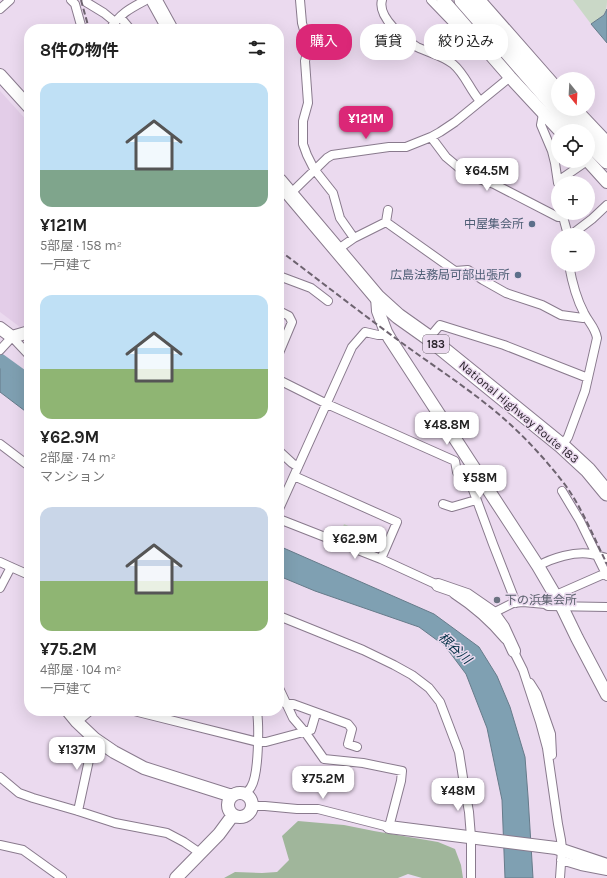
<!DOCTYPE html>
<html lang="ja">
<meta charset="utf-8">
<style>
:root{--surface:#fff;--page:#f2f2f2;--text:#222;--muted:#767676;--accent:#db2777}
body{margin:0;font-family:Karla,"Noto Sans JP",sans-serif;background:var(--page);color:var(--text);height:100vh;display:flex;flex-direction:column;font-size:15px;white-space:nowrap}
*{box-sizing:border-box;margin:0}
p{font-size:13px;color:var(--muted)}
.icon{flex:none;width:22px;height:22px;fill:none;stroke:currentColor;stroke-width:2;stroke-linecap:round;stroke-linejoin:round}
.map{position:relative;flex:1;overflow:hidden}
.drawer{position:absolute;left:24px;top:24px;width:260px;height:692px;display:flex;flex-direction:column;background:var(--surface);border-radius:16px;box-shadow:0 4px 16px #0002}
.drawer>*{flex:none}
.hud{position:absolute;left:296px;top:24px;width:251px;height:36px;display:flex;gap:8px}
.needle{width:26px;rotate:162deg}
.fabs{position:absolute;left:551px;top:72px;display:grid;gap:8px}
.fabs a{display:grid;place-items:center;width:44px;height:44px;border-radius:50%;background:var(--surface);box-shadow:0 4px 16px #0002;font-size:20px}
.price{position:absolute;translate:-50% -34px;padding:0 9px;border-radius:8px;background:#fff;color:#222;font-size:13px;line-height:26px;filter:drop-shadow(0 1px 2px #0008)}
.price::after{content:'';position:absolute;left:50%;top:24px;width:12px;height:9px;margin-left:-6px;background:inherit;clip-path:polygon(0 0,100% 0,50% 100%)}
.price.on{background:var(--accent);color:#fff}
ul{padding:0;list-style:none}
li{display:grid;align-content:center;gap:8px;height:212px;padding:0 16px}
li span{display:grid;place-items:center;height:124px;border-radius:12px;color:#555}
li>.icon{margin-inline-start:auto}
span .icon{width:72px;height:72px;fill:#fffc;stroke-width:1}
li b{font-size:17px}
h2{display:flex;justify-content:space-between;align-items:center;height:48px;padding:0 16px;font-size:17px}
.chip{padding:0 14px;border-radius:16px;background:var(--surface);box-shadow:0 4px 16px #0002;font-size:14px;line-height:36px}
.chip.on{background:var(--accent);color:#fff}
.map>svg:first-child{display:block}
.built{fill:#e3cde8}
.green{fill:#cad8c7}
.forest{fill:#a0b69b}
.water{fill:#7fa0b2;stroke:#667b8a}
.lines{fill:none;stroke-linecap:round;stroke-linejoin:round}
.river{stroke:#7fa0b2;stroke-width:13}
.street-casing{stroke:#897a8d;stroke-width:10}
.secondary-casing{stroke:#897a8d;stroke-width:14}
.highway-casing{stroke:#897a8d;stroke-width:17}
.street{stroke:#fff;stroke-width:8}
.secondary{stroke:#fff;stroke-width:12}
.highway{stroke:#fff;stroke-width:15}
.rail{stroke:#6d636f;stroke-width:2;stroke-dasharray:6 3;stroke-linecap:butt}
.service-dot{fill:#5c6f8a;stroke:#ebdaef;stroke-width:1.5}
.worship-dot{fill:#6b7280;stroke:#ebdaef;stroke-width:1.5}
.labels{text-anchor:middle;dominant-baseline:central;stroke-width:3;stroke-linejoin:round;paint-order:stroke}
.shield{fill:#ebdaef;stroke:#655b67;stroke-width:1}
.shield-label{font-size:11px;font-weight:bold;fill:#2b252d}
.service-label{font-size:12px;fill:#4e5e75;stroke:#ebdaef;text-anchor:end}
.street-label{font-size:12px;fill:#2b252d;stroke:#ebdaef}
.worship-label{font-size:12px;fill:#5b616d;stroke:#ebdaef;text-anchor:start}
.water-label{font-size:13px;font-style:italic;fill:#002f44;stroke:#ebdaef}
</style>
<div class="map">
<svg width="607" height="878" viewBox="0 0 607 878">
<rect width="100%" height="100%" fill="#ebdaef"/>
<path class="built" d="M0,91l29,32v202l-9,2 -20,-15z"/>
<path class="green" d="M573,0h34c0,15 -4,16 -16,24z
M344,524l20,9 -3,9 -20,-9z"/>
<path class="forest" d="M298,821l46,4 30,6 64,11 17,7 6,16 2,13h-41l-14,-4 -10,4h-174l11,-6 27,1 15,-1 12,-12 -7,-24z"/>
<path class="water" d="M607,9v34l-16,-19 13,-9z
M0,364l29,21v29l-29,-22z
M279,546l155,68 45,33 18,29 13,31 15,50 3,39 5,82h-28l-3,-78 -15,-72 -21,-54 -21,-28 -26,-19 -104,-36 -36,-15z"/>
<g class="lines">
<path class="river" d="M0,360l29,21"/>
<defs>
<path id="street" d="M71,0l4,4 7,25
M300,0l2,23 5,18 1,7 -3,13 3,42 -5,18v23l4,11 7,14 19,24 7,25 14,20
M382,0c-5,17 22,39 35,47 12,6 25,8 36,17 12,10 17,26 27,37
M431,0l27,28 5,-5
M86,2l18,11 11,9
M0,9l10,-9
M120,17l10,12
M110,29c11,-16 19,-20 36,-29
M543,114l-2,11 11,26 3,12 3,20
M431,137l15,20 12,10 15,10 21,7 64,33h4
M558,181l29,-20
M290,194l37,-36 5,-3 57,-8h17l25,-10 9,-5 15,-10 55,-45
M562,213l6,22
M386,222l69,49 13,-1 15,10 23,13 36,12 19,10 22,3 3,-1
M571,235l21,-16 15,-14
M337,250l17,-12 32,-16 2,-12
M279,276l32,12 17,13
M279,311l10,5 3,6 -13,31
M12,337l17,18
M429,338l11,-13 64,20 84,33
M0,350l12,-13
M279,380l48,24 128,57 2,11 4,7h8l24,65 23,59
M0,444l29,22
M562,446l6,-9 17,-46 12,-53c-2,-11 -8,-15 -13,-25 -8,-15 -12,-31 -15,-48
M279,451l13,12 6,4
M294,476l103,46 -16,37
M562,491l18,30 27,55
M443,504l9,3 24,-7
M279,509l73,-162 13,-15 13,3h10
M279,519l102,40 61,28
M0,562l11,5 18,8
M538,566c14,-8 37,-15 53,-12 6,1 11,3 16,4
M0,588l11,-21
M454,594c20,13 36,27 51,45
M556,595l50,-22
M493,613l20,-10 10,-1 22,2 3,2 59,1
M279,616l84,34 31,15 18,10 17,13 11,14 19,50 5,32 5,28 2,25v41
M512,648l11,22 17,52 7,26 11,76 3,16 1,9 -2,29
M530,683l7,11 14,40 1,21
M286,704h7l55,20 4,5 -4,15 9,3
M134,711l124,31h8l45,-12 5,-17
M77,722l13,-11
M0,777l19,16 14,5 45,13 37,12 52,10 17,9 16,11
M245,794c2,-2 5,-5 6,-7 8,-12 8,-61 6,-76
M252,806h13l32,3h21l71,18 12,-46 1,-10 -39,-8 -39,-4 -19,-27 -12,-14 -14,-30
M78,811l11,-51 2,-13 4,-8
M0,845l23,5 39,28
M561,860l20,6 26,5"/>
<path id="secondary" d="M443,0l67,77 50,54
M0,75l29,32
M588,161l19,21
M377,297l1,14 8,21 4,7 148,227 24,41 15,31 30,57
M0,328l12,9 17,-5
M438,585l29,10 26,18 10,14 11,24
M68,711l9,11 18,17 19,13 30,16 88,28
M228 805a12 12 0 1 1 24 0a12 12 0 1 1-24 0Z
M389,827l167,21 51,17
M176,878l43,-44 14,-19"/>
<path id="highway" d="M154,0l16,29
M462,0l102,117 14,14
M477,0l81,92
M573,109l34,36
M588,142l19,19
M279,181l98,116 21,19 31,22 133,108 26,24 19,23"/>
</defs>
<use href="#street" class="street-casing"/>
<use href="#secondary" class="secondary-casing"/>
<use href="#highway" class="highway-casing"/>
<use href="#street" class="street"/>
<use href="#secondary" class="secondary"/>
<use href="#highway" class="highway"/>
<path class="rail" d="M81,0l8,29
M279,250c41,31 82,63 123,93 33,24 70,48 100,74 24,21 45,44 64,69 17,24 28,52 41,78"/>
</g>
<g class="service-dot">
<circle cx="532" cy="224" r="4"/>
<circle cx="518" cy="275" r="4"/>
</g>
<circle class="worship-dot" cx="497" cy="600" r="4"/>
<g class="labels">
<rect class="shield" x="423" y="335" width="26" height="18" rx="3"/>
<g class="shield-label">
<text x="436" y="344">183</text>
</g>
<g class="service-label">
<text x="524" y="224">中屋集会所</text>
<text x="510" y="275">広島法務局可部出張所</text>
</g>
<g class="street-label">
<text transform="translate(519 412) rotate(40)">National Highway Route 183</text>
</g>
<g class="worship-label">
<text x="505" y="600">下の浜集会所</text>
</g>
<g class="water-label">
<text transform="translate(455 648) rotate(43)">根谷川</text>
</g>
</g>
</svg>
<div class="fabs">
<a><svg class="needle" viewBox="-14 -14 28 28"><path d="M0-13l5 13h-10z" fill="#e53935"/><path d="M0 13l5-13h-10z" fill="#767676"/></svg></a>
<a><svg class="icon" aria-label="locate" viewBox="0 0 24 24"><circle cx="12" cy="12" r="6"/><path d="M12 2v4M12 18v4M2 12h4M18 12h4"/></svg></a>
<a>+</a>
<a>−</a>
</div>
<b class="price on" style="left:366px;top:140px">¥121M</b>
<b class="price" style="left:487px;top:192px">¥64.5M</b>
<b class="price" style="left:447px;top:446px">¥48.8M</b>
<b class="price" style="left:480px;top:499px">¥58M</b>
<b class="price" style="left:355px;top:560px">¥62.9M</b>
<b class="price" style="left:77px;top:771px">¥137M</b>
<b class="price" style="left:323px;top:800px">¥75.2M</b>
<b class="price" style="left:458px;top:812px">¥48M</b>
<div class="hud">
<a class="chip on">購入</a>
<a class="chip">賃貸</a>
<a class="chip">絞り込み</a>
</div>
<section class="drawer">
<h2>8件の物件<svg class="icon" aria-label="filters" viewBox="0 0 24 24"><path d="M4 7h16M4 17h16"/><circle cx="9" cy="7" r="2"/><circle cx="15" cy="17" r="2"/></svg></h2>
<ul>
<li><span style="background:linear-gradient(#bfe0f5 70%,#7fa58c 0)"><svg class="icon" aria-label="home" viewBox="0 0 24 24"><path d="M3 11l9-7 9 7M6 9v11h12V9"/></svg></span><div><b>¥121M</b><p>5部屋 · 158 m²</p><p>一戸建て</p></div></li>
<li><span style="background:linear-gradient(#bfe0f5 60%,#8fb573 0)"><svg class="icon" aria-label="home" viewBox="0 0 24 24"><path d="M3 11l9-7 9 7M6 9v11h12V9"/></svg></span><div><b>¥62.9M</b><p>2部屋 · 74 m²</p><p>マンション</p></div></li>
<li><span style="background:linear-gradient(#c9d6e8 60%,#8fb573 0)"><svg class="icon" aria-label="home" viewBox="0 0 24 24"><path d="M3 11l9-7 9 7M6 9v11h12V9"/></svg></span><div><b>¥75.2M</b><p>4部屋 · 104 m²</p><p>一戸建て</p></div></li>
</ul>
</section>
</div>
